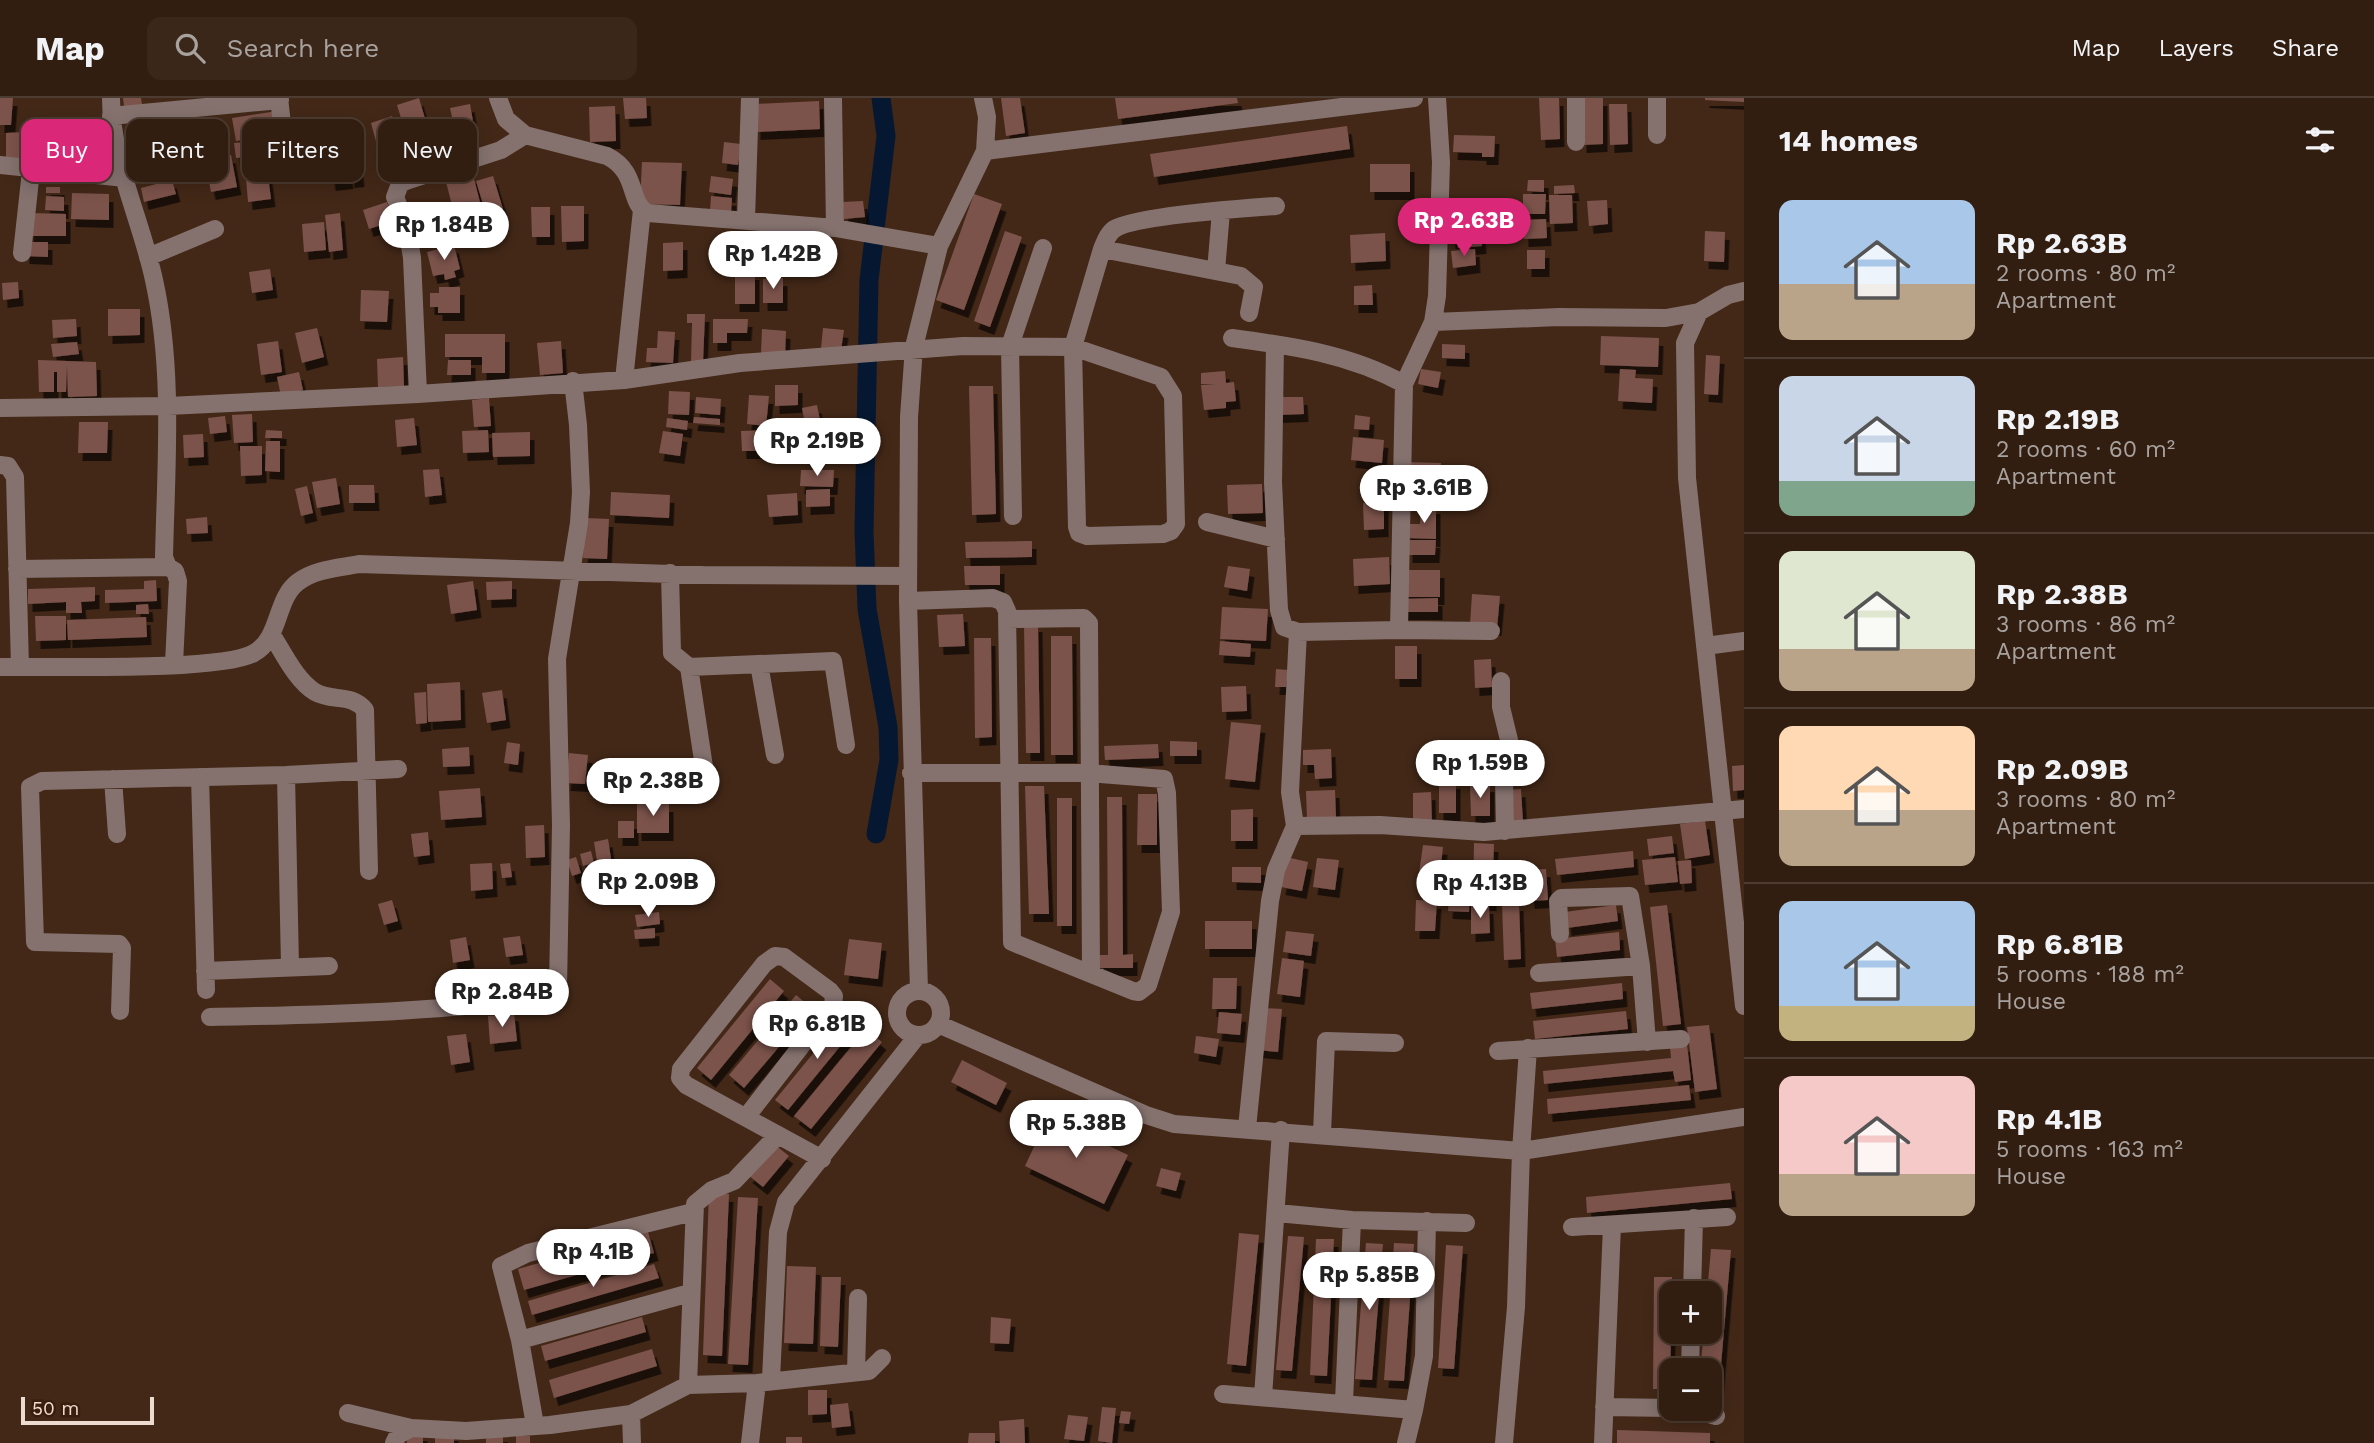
<!DOCTYPE html>
<meta charset="utf-8">
<style>
:root{--surface:#321e11;--page:#3a271a;--text:#f1f3f6;--muted:#a8a29f;--line:#4d3c31;--accent:#db2777}
body{margin:0;font-family:"Work Sans",sans-serif;background:var(--page);color:var(--text);height:100vh;display:flex;flex-direction:column;font-size:26px;white-space:nowrap}
*{box-sizing:border-box;margin:0}
p{font-size:23px;color:var(--muted)}
.icon{flex:none;width:38px;height:38px;fill:none;stroke:currentColor;stroke-width:2;stroke-linecap:round;stroke-linejoin:round}
.map{position:relative;flex:1;overflow:hidden}
.side{display:flex;flex-direction:column;background:var(--surface);width:630px}
.side>*{flex:none}
.guide{position:absolute;left:21px;top:21px;width:665px;height:63px;display:flex;gap:14px}
.fabs{position:absolute;left:1659px;top:1183px;display:grid;gap:14px}
.fabs a{display:grid;place-items:center;width:63px;height:63px;border-radius:14px;background:var(--surface);box-shadow:0 4px 18px #0003,0 0 0 2px var(--line);font-size:35px}
.scale{position:absolute;left:21px;bottom:18px;width:133px;box-sizing:border-box;padding-left:7px;border:4px solid #eddbd0;border-top:0;font-size:19px;line-height:24px;white-space:nowrap;color:#eddbd0;-webkit-text-stroke:5px #391e0d;paint-order:stroke}
.price{position:absolute;translate:-50% -60px;padding:0 16px;border-radius:24px;background:#fff;color:#222;font-size:23px;line-height:46px;filter:drop-shadow(0 2px 4px #0008)}
.price::after{content:'';position:absolute;left:50%;top:42px;width:21px;height:16px;margin-left:-10px;background:inherit;clip-path:polygon(0 0,100% 0,50% 100%)}
.price.active{background:var(--accent);color:#fff}
ul{padding:0;list-style:none}
li{display:flex;align-items:center;gap:21px;height:175px;padding:0 35px}
li+li{border-top:2px solid var(--line)}
li span{display:grid;place-items:center;flex:none;width:196px;height:140px;border-radius:14px;color:#555}
li>.icon{margin-inline-start:auto}
span .icon{width:84px;height:84px;fill:#fffc;stroke-width:1}
li b{font-size:30px}
h2{display:flex;justify-content:space-between;align-items:center;height:84px;padding:0 35px;font-size:30px}
.pill{padding:0 24px;border-radius:14px;background:var(--surface);box-shadow:0 4px 18px #0003,0 0 0 2px var(--line);font-size:24px;line-height:63px}
.pill.active{background:var(--accent);color:#fff}
header{display:flex;align-items:center;gap:42px;box-sizing:border-box;height:98px;padding:0 35px;background:var(--surface);border-bottom:2px solid var(--line)}
header strong{font-size:33px}
nav{display:flex;gap:38px;margin-inline-start:auto;font-size:24px}
.search{width:490px;height:63px;background:var(--page);display:flex;align-items:center;gap:18px;box-sizing:border-box;padding:0 24px;border-radius:14px;color:var(--muted);font-size:26px}
main{display:flex;flex:1;min-height:0}
.map>svg:first-child{display:block}
.lines{fill:none;stroke-linecap:round;stroke-linejoin:round}
.canal{stroke:#061831;stroke-width:19}
.building{fill:#7b534b;filter:url(#shadow)}
.minor{stroke:#85726f;stroke-width:18}
</style>
<header>
<strong>Map</strong>
<div class="search"><svg class="icon" aria-label="search" viewBox="0 0 24 24"><circle cx="10" cy="10" r="6"/><path d="M15 15l6 6"/></svg>Search here</div>
<nav><a>Map</a><a>Layers</a><a>Share</a></nav>
</header>
<main>
<div class="map">
<svg width="1744" height="1345" viewBox="0 0 1744 1345">
<defs>
<filter id="shadow"><feDropShadow dx="4.5" dy="8" stdDeviation="0" flood-color="#0009"/></filter>
</defs>
<rect width="100%" height="100%" fill="#432817"/>
<g class="lines">
<path class="canal" d="M876,736l13,-74 -1,-33 -21,-118 -3,-78 5,-251 17,-144 -5,-38"/>
</g>
<path class="building" d="M0,0h13l-2,27h-11z
M123,0h18l2,13 -18,2z
M419,0l7,24 -22,6 -7,-23z
M623,0h23l1,20 -22,1z
M1001,0h19l5,35 -19,3z
M1115,0h122l1,5 -120,16z
M1539,0h20l1,41 -19,1z
M1582,0h21v46l-21,1z
M1705,0h39v4l-39,-2z
M819,3l1,28 -64,3 -1,-28z
M470,6l4,23 -19,4 -5,-23z
M1609,6h18l1,40 -18,1z
M615,8l1,35 -26,1 -1,-35z
M277,13l3,24 -44,6 -4,-23z
M392,18l10,33 -22,7 -9,-33z
M320,22l6,31 -19,4 -6,-31z
M1347,28l3,23 -196,28 -4,-23z
M168,30l7,37 -22,4 -7,-37z
M25,34l1,27h-20v-26z
M1454,37l41,1 -1,21h-12v-4l-29,-1z
M257,43l1,15 -22,2 -2,-15z
M724,44l17,2 -3,21 -16,-2z
M346,54l3,29 -18,2 -3,-29z
M231,57l6,32 -26,5 -6,-32z
M642,64l40,1 -2,42 -40,-1z
M358,66l2,15 -10,1 -1,-15z
M1370,66h40v28h-40z
M473,77l8,31 -27,7 -8,-31z
M268,78l3,23 -23,3 -2,-24z
M493,78l10,33 -17,5 -10,-33z
M711,78l22,3 -2,16 -22,-3z
M172,82l4,14 -32,8 -3,-14z
M1528,82h16v12l-17,-1z
M1574,87l1,8 -21,1v-8z
M46,89h14v6h-14z
M72,95l37,1v26l-38,-1z
M974,96l28,10 -38,106 -28,-10z
M1523,96h23l-1,20h-22z
M1549,97h23l1,28 -23,1z
M46,98l18,1v14l-19,-1z
M711,98l21,2 -1,15 -21,-2z
M1517,102v16l-16,1 -1,-16z
M1607,102l1,24 -19,2 -2,-25z
M863,103l2,16 -21,2 -1,-17z
M387,104l7,19 -25,8 -6,-19z
M561,108h23v35l-22,1z
M531,109h19v30h-18z
M30,115l36,1v22h-37z
M340,115l3,37 -14,2 -4,-37z
M1546,121l1,19 -23,1 -1,-19z
M1480,122l2,26 -24,2 -1,-7h-6l-1,-11 7,-1 -1,-7z
M324,124l2,28 -22,2 -2,-28z
M1005,133l17,6 -32,90 -16,-6z
M1705,133l20,1 -1,30 -20,-1z
M1385,135l1,28 -35,2 -1,-28z
M763,142h18v21h-17z
M732,143h22v24h-23z
M25,144h23v15l-23,-1z
M683,144v28l-20,1v-28z
M454,147l6,24 -6,2 2,6 -11,3 -1,-6 -11,2 -6,-24z
M1475,151l1,16 -23,3 -2,-17z
M1527,152h18v19h-18z
M270,171l3,21 -21,3 -3,-21z
M735,174h20v32h-20z
M783,180v25h-20v-24z
M18,184l1,16 -16,2 -1,-17z
M1372,187l1,20h-19v-19z
M439,189h21v26h-22v-6h-8v-14h9z
M361,192l28,1 -2,31 -27,-1z
M108,211h32v26l-32,1z
M687,216h18l-2,48h-12l1,-39h-5z
M76,221l1,17 -24,2 -1,-18z
M713,221h35l-1,14h-20v10h-14z
M317,230l7,29 -22,6 -7,-30z
M823,230l21,2 -3,20 -20,-2z
M762,231l24,2 -1,24 -24,-1z
M658,233l17,1 -2,31 -27,-1 1,-14h10z
M445,236h60v39h-23v-16h-37z
M1601,238l58,2 -1,29 -58,-2z
M278,243l4,31 -21,3 -4,-31z
M561,243l2,32 -23,2 -3,-32z
M77,244l2,12 -26,3 -2,-13z
M1442,246l23,1v14l-23,-1z
M1706,257l14,1 -2,39 -14,-1z
M403,259l1,29 -26,1 -1,-28z
M38,262l58,2 1,34 -29,1 -1,-32 -1,27h-9v-20h-3v20h-15z
M448,262h23v15h-24z
M1421,271l20,3 -3,16 -20,-4z
M1620,271l16,1 -1,8 18,1 -1,24 -34,-2z
M1225,273l1,12 8,-1 2,19 -10,1v6l-22,2 -3,-25 15,-1h-15v-11z
M299,274l4,18 -22,6 -4,-19z
M775,287h23v20l-23,1z
M969,288h24l3,128 -24,1z
M669,293l21,1 -1,23 -21,-1z
M749,297l20,1 -3,30 -19,-2z
M696,299l25,2 -1,16 -25,-2z
M1278,299h25l1,17 -26,1z
M489,300l2,28 -17,1 -2,-27z
M817,307l3,15 -15,4 -3,-16z
M252,316l1,28 -19,1 -2,-28z
M1355,317l15,2 -1,13 -15,-1z
M225,318l2,16 -17,2 -2,-16z
M694,319l26,2v6l-27,-2z
M414,320l3,27 -20,2 -2,-27z
M667,320l21,3 -1,9 -21,-3z
M79,324h29l-1,31h-29z
M778,330h18v18h-18z
M266,332l16,1v7h-17z
M488,332l1,22 -26,1 -1,-22z
M772,332v21h-30l-1,-20z
M663,333l20,3 -3,22 -21,-3z
M530,334v24l-37,1 -1,-24z
M203,336l1,23 -20,1 -1,-23z
M1353,339l31,3 -2,23 -31,-3z
M819,341l3,16 -17,3 -3,-17z
M266,343h14v31l-15,-1z
M240,348h22v29l-21,1z
M1404,364l37,1 -2,27 -18,-1 1,-10 -18,-1z
M439,371l3,26 -17,2 -2,-27z
M801,372h33l-1,17 -33,-1z
M336,380l4,26 -23,4 -5,-26z
M1262,386l1,29 -35,1 -1,-29z
M349,387h25l1,18h-26z
M307,388l6,27 -12,3 -6,-27z
M830,391v17l-24,1v-17z
M611,394l59,3 -1,23 -59,-3z
M797,395l1,22 -29,2 -2,-22z
M1384,404v27l-20,1 -1,-27z
M1421,408h15v33l-30,-1v-14h14z
M207,419l1,16 -21,1 -1,-15z
M585,420l24,1 -2,40 -24,-1z
M1408,442h28l-1,15h-27z
M1032,443v16l-66,1 -1,-16z
M1389,459l1,27 -36,2 -1,-27z
M964,468h36v19h-35z
M1228,468l22,3 -3,22 -23,-4z
M1401,472h39v27h-39z
M156,482l1,21 -52,2v-13l39,-1v-8z
M473,483l4,29 -26,4 -4,-29z
M512,483v18l-25,1 -1,-18z
M95,489v14l-14,1 1,11h-16v-11l-38,2v-15z
M1472,496l28,2 -3,32 -27,-3z
M1438,500v14h-37v-13z
M148,506l1,10h-13v-9z
M1222,509l46,2 -2,32 -46,-2z
M963,516l2,32 -26,1 -2,-32z
M35,518h31v24l-30,1z
M146,519l1,20 -79,3 -1,-20z
M1024,526h14l2,129h-14z
M1051,538h21l1,119h-22z
M974,540h17l1,99 -17,1z
M1220,543l31,3 -1,13 -31,-2z
M1395,548h22v33h-22z
M1491,561l1,28 -17,1 -1,-28z
M1276,571l12,1 -2,17h-11z
M460,584l1,38 -33,2 -1,-38z
M1246,588l1,25 -25,1 -1,-25z
M502,592l4,30 -19,3 -5,-30z
M426,594l1,31 -11,1 -2,-31z
M1231,624l30,3 -6,57 -30,-3z
M1170,643l27,1v14h-27z
M507,644l13,2 -2,21 -14,-2z
M1158,646l1,14 -54,2 -1,-14z
M469,649l1,19 -27,1 -1,-18z
M1331,651l1,29 -17,1 -1,-14h-11v-15z
M1451,654h19l1,26h-20z
M569,655l19,2 -3,29 -19,-1z
M1744,667v25l-11,1 -1,-25z
M1439,683h17v32h-17z
M1490,686v32h-19l-1,-31z
M1025,688h19l5,128h-20z
M480,690l2,29 -41,3 -2,-29z
M1521,691l2,34 -16,1 -2,-34z
M1335,692l1,28 -29,1 -1,-28z
M1431,694l1,32h-19v-31z
M1138,696h19v51h-20z
M1107,699h15l1,158 10,-1v14h-34v-13h9z
M1057,700h15v128h-15z
M637,706h32v29h-32z
M1253,711v32h-22v-31z
M618,723h16v17h-16z
M1705,723l5,34 -25,4 -5,-35z
M544,727l1,32 -19,1 -1,-32z
M428,734l2,23 -16,2 -3,-23z
M1672,738l2,17 -25,3 -2,-17z
M608,741l4,26 -14,2 -4,-25z
M1474,745l20,1 -2,59h-19z
M1423,747l20,2 -4,36 -21,-3z
M591,753l3,12 -11,3 -3,-12z
M1633,753l1,16 -77,8 -2,-16z
M576,759l5,16 -9,3 -5,-16z
M1286,759l22,5 -6,29 -21,-4z
M1675,759l3,25 -33,3 -3,-25z
M1317,760l22,2 -4,30 -22,-3z
M1691,762l1,23 -12,1 -2,-23z
M492,765l1,26 -22,2 -1,-27z
M510,765l2,14 -10,1 -2,-14z
M1232,769h29v16l-29,-1z
M1514,770l2,29 -18,1 -2,-28z
M1546,771l2,31 -18,1 -2,-31z
M1451,775l20,1 -2,38 -21,-1z
M392,802l6,21 -14,4 -6,-21z
M1416,802l21,1 -2,30h-20z
M1519,805l2,56 -17,1 -2,-56z
M1616,807l2,16 -51,7 -2,-16z
M1667,807l14,119 -18,2 -13,-119z
M1471,808h18l1,27 -19,1z
M659,814l1,12 -23,3 -2,-12z
M1205,823h47v28h-47z
M655,830v10l-20,1 -1,-9z
M1286,833l28,3 -3,22 -28,-4z
M1619,834l1,18 -63,7 -2,-18z
M520,838l3,19 -17,2 -3,-19z
M466,839l4,23 -17,3 -3,-23z
M849,841l33,4 -4,36 -34,-4z
M1282,860l22,3 -4,36 -23,-3z
M548,874l1,11 -16,2 -2,-11z
M1213,880h24l-1,31h-24z
M770,881l14,12 -73,89 -14,-12z
M1622,885l1,16 -91,10 -2,-16z
M796,897l16,13 -68,80 -15,-13z
M1262,910l20,1 -4,43 -20,-2z
M1626,913l2,18 -93,10 -2,-18z
M847,914l13,10 -72,88 -13,-10z
M1219,914l23,2 -2,21 -23,-2z
M514,915l3,28 -27,3 -2,-28z
M1709,927l8,64 -22,3 -8,-65z
M866,931l16,13 -71,87 -17,-13z
M466,936l4,28 -19,3 -4,-29z
M1196,938l23,3 -3,18 -22,-4z
M1687,946l4,36 -16,2 -2,-11 -129,13 -1,-13 128,-13 -1,-12z
M962,962l45,23 -11,22 -45,-23z
M1689,987l2,15 -143,14 -1,-15z
M1048,1019l80,38 -24,49 -79,-38z
M774,1046l15,12 -26,31 -15,-12z
M1161,1070l20,5 -5,18 -20,-5z
M1730,1085l2,16 -145,14 -1,-16z
M709,1095l20,1 -7,162 -19,-1z
M738,1099l20,1 -10,167 -20,-1z
M648,1134l6,21 -130,37 -6,-21z
M1239,1135l20,2 -13,131 -19,-2z
M1288,1138l16,1 -12,134 -16,-1z
M1316,1141h18l-7,137 -17,-1z
M1366,1145l17,1 -11,136 -17,-1z
M1394,1145l20,1 -10,137 -20,-1z
M1446,1147l17,1 -9,123 -16,-1z
M1711,1151l20,1 -12,138h-9v-18h-10l4,-38h6v-39h-3z
M654,1166l5,14 -127,37 -4,-14z
M787,1168l29,1 -3,77 -29,-1z
M822,1179h19l-3,70 -18,-1z
M1654,1179h18l-2,112h-17z
M642,1219l4,15 -101,29 -4,-15z
M991,1219l20,2 -2,25 -19,-1z
M652,1251l5,17 -103,32 -5,-18z
M808,1292h19v24l-19,1z
M848,1305l3,23 -19,2 -2,-23z
M1102,1309l14,1 -4,35 -14,-2z
M1121,1313l10,1 -2,12 -10,-1z
M1068,1317l20,2 -4,24 -20,-2z
M1024,1321l1,24h-25l-1,-22z
M1617,1332l93,3v10h-93z
M407,1335h16v10h-16z
M435,1335h19v10h-19z
M969,1335h26v10h-27z
M486,1336h17v9h-17z
M516,1338h14v7h-14z
M786,1339h16v6h-16z"/>
<g class="lines">
<path class="minor" d="M111,0c0,63 30,121 43,182 20,90 12,186 10,277l4,10 7,4 3,10 -4,83
M279,0l3,26
M498,0l8,21 19,16 82,21c33,17 20,47 41,57l187,15 104,18
M833,1l2,129
M111,18l169,-16
M1657,37v-37
M1576,44v-44
M985,53l429,-53
M0,67l125,13
M746,121l4,-121
M1102,151l139,27 13,11 -5,26
M22,155l9,-82
M148,159l67,-28
M1216,173l5,-60
M1744,193l-16,4 -29,17 -14,31 2,135 57,528
M1433,224l126,-5 107,1 33,-6
M1232,240c60,8 118,16 172,46
M624,282l18,-170
M418,296l-6,-136 -5,-31 -12,-30 5,-13 6,-3 95,-31 24,-15
M0,310l168,-2 250,-12 206,-14 116,-17 223,-17 110,1 88,30 12,19 3,128 -5,7 -8,3 -76,2 -8,-3 -2,-6 -4,-180 29,-98c3,-7 5,-14 11,-19 17,-14 136,-22 163,-24
M0,367l8,1 7,11 5,190
M1013,418l-3,-170 33,-98
M1207,424l69,17
M17,471l151,-2
M670,475l2,80 17,14 15,100
M908,503l85,-3 10,4 4,9 5,331 121,49 6,1 9,-7 23,-73 -4,-119 -3,-14 -76,-6h-177
M1008,521l76,-1 5,5 2,348
M1399,532l92,1
M1298,534l101,-2 5,-246 29,-62 4,-26 4,-134 -4,-64
M272,537c12,19 24,45 43,57 17,10 37,1 50,18l4,161
M1705,548l39,-5
M759,566l16,91
M0,569c47,-1 222,5 254,-14 27,-15 21,-54 44,-71 17,-13 41,-14 61,-18l344,11 205,1
M689,569l144,-6 13,84
M1501,583v26l8,33 -5,36 1,55
M286,677l4,191
M200,679l6,213
M113,681l4,55
M1295,728l85,-1 104,7 260,-23
M1560,836l-2,-33 3,-3 69,-2 11,70 6,76
M205,873l124,-5
M1539,875l102,-7
M919,893l-11,-390 1,-184 5,-70 25,-101 46,-95 2,-34 -4,-19
M897 915a22 22 0 1 1 44 0a22 22 0 1 1-44 0Z
M120,913l2,-63 -3,-4 -84,-2 -5,-155 12,-6 244,-6 112,-6
M210,919c50,-1 325,-5 348,-30l3,-162 -4,-166 22,-136 2,-31 -3,-67 -5,-44
M938,926l208,91 28,9 347,27 223,-34
M1498,953l183,-12
M747,1018l86,-111 1,-9 -4,-5 -46,-34 -9,-1 -11,8 -83,105 -1,9 6,7 136,74
M1247,1030l23,-227 6,-31 19,-44 -5,-34 8,-160 -14,-5 -5,-17 -6,-128 2,-137
M1322,1035l4,-92 69,2
M1277,1115l75,7 114,3
M1572,1129l155,-10
M1692,1195l2,-75
M520,1242l-19,-74 27,-13 165,-41
M1690,1272l1,-38
M856,1274l2,-74
M771,1281l7,-147 8,-30 132,-167
M688,1287l7,-181 17,-14 22,-9 43,-45
M1223,1296l191,16 -8,33
M1263,1299l18,-267
M1344,1304l8,-182
M1604,1309l67,1
M1691,1311l25,7
M1414,1312l10,-54 3,-135
M348,1315l63,15
M631,1316l1,29
M535,1327l-15,-85 170,-47
M394,1345l4,-8 13,-7 55,3 84,-6 81,-11 57,-29 69,-2 112,-12 13,-13
M750,1345l7,-60
M1504,1345l12,-136 5,-156 7,-103
M1603,1345l9,-218"/>
</g>
</svg>
<div class="fabs">
<a>+</a>
<a>−</a>
</div>
<div class="scale">50 m</div>
<b class="price active" style="left:1464px;top:160px">Rp 2.63B</b>
<b class="price" style="left:444px;top:164px">Rp 1.84B</b>
<b class="price" style="left:773px;top:193px">Rp 1.42B</b>
<b class="price" style="left:817px;top:380px">Rp 2.19B</b>
<b class="price" style="left:1424px;top:427px">Rp 3.61B</b>
<b class="price" style="left:1480px;top:702px">Rp 1.59B</b>
<b class="price" style="left:653px;top:720px">Rp 2.38B</b>
<b class="price" style="left:648px;top:821px">Rp 2.09B</b>
<b class="price" style="left:1480px;top:822px">Rp 4.13B</b>
<b class="price" style="left:502px;top:931px">Rp 2.84B</b>
<b class="price" style="left:817px;top:963px">Rp 6.81B</b>
<b class="price" style="left:1076px;top:1062px">Rp 5.38B</b>
<b class="price" style="left:593px;top:1191px">Rp 4.1B</b>
<b class="price" style="left:1369px;top:1214px">Rp 5.85B</b>
<div class="guide">
<a class="pill active">Buy</a>
<a class="pill">Rent</a>
<a class="pill">Filters</a>
<a class="pill">New</a>
</div>
</div>
<section class="side">
<h2>14 homes<svg class="icon" aria-label="filters" viewBox="0 0 24 24"><path d="M4 7h16M4 17h16"/><circle cx="9" cy="7" r="2"/><circle cx="15" cy="17" r="2"/></svg></h2>
<ul>
<li><span style="background:linear-gradient(#a9c7e8 60%,#b9a48a 0)"><svg class="icon" aria-label="home" viewBox="0 0 24 24"><path d="M3 11l9-7 9 7M6 9v11h12V9"/></svg></span><div><b>Rp 2.63B</b><p>2 rooms · 80 m²</p><p>Apartment</p></div></li>
<li><span style="background:linear-gradient(#c9d6e8 75%,#7fa58c 0)"><svg class="icon" aria-label="home" viewBox="0 0 24 24"><path d="M3 11l9-7 9 7M6 9v11h12V9"/></svg></span><div><b>Rp 2.19B</b><p>2 rooms · 60 m²</p><p>Apartment</p></div></li>
<li><span style="background:linear-gradient(#dfe7d0 70%,#b9a48a 0)"><svg class="icon" aria-label="home" viewBox="0 0 24 24"><path d="M3 11l9-7 9 7M6 9v11h12V9"/></svg></span><div><b>Rp 2.38B</b><p>3 rooms · 86 m²</p><p>Apartment</p></div></li>
<li><span style="background:linear-gradient(#ffd9b3 60%,#b9a48a 0)"><svg class="icon" aria-label="home" viewBox="0 0 24 24"><path d="M3 11l9-7 9 7M6 9v11h12V9"/></svg></span><div><b>Rp 2.09B</b><p>3 rooms · 80 m²</p><p>Apartment</p></div></li>
<li><span style="background:linear-gradient(#a9c7e8 75%,#c2b280 0)"><svg class="icon" aria-label="home" viewBox="0 0 24 24"><path d="M3 11l9-7 9 7M6 9v11h12V9"/></svg></span><div><b>Rp 6.81B</b><p>5 rooms · 188 m²</p><p>House</p></div></li>
<li><span style="background:linear-gradient(#f6c9c9 70%,#b9a48a 0)"><svg class="icon" aria-label="home" viewBox="0 0 24 24"><path d="M3 11l9-7 9 7M6 9v11h12V9"/></svg></span><div><b>Rp 4.1B</b><p>5 rooms · 163 m²</p><p>House</p></div></li>
</ul>
</section>
</main>
